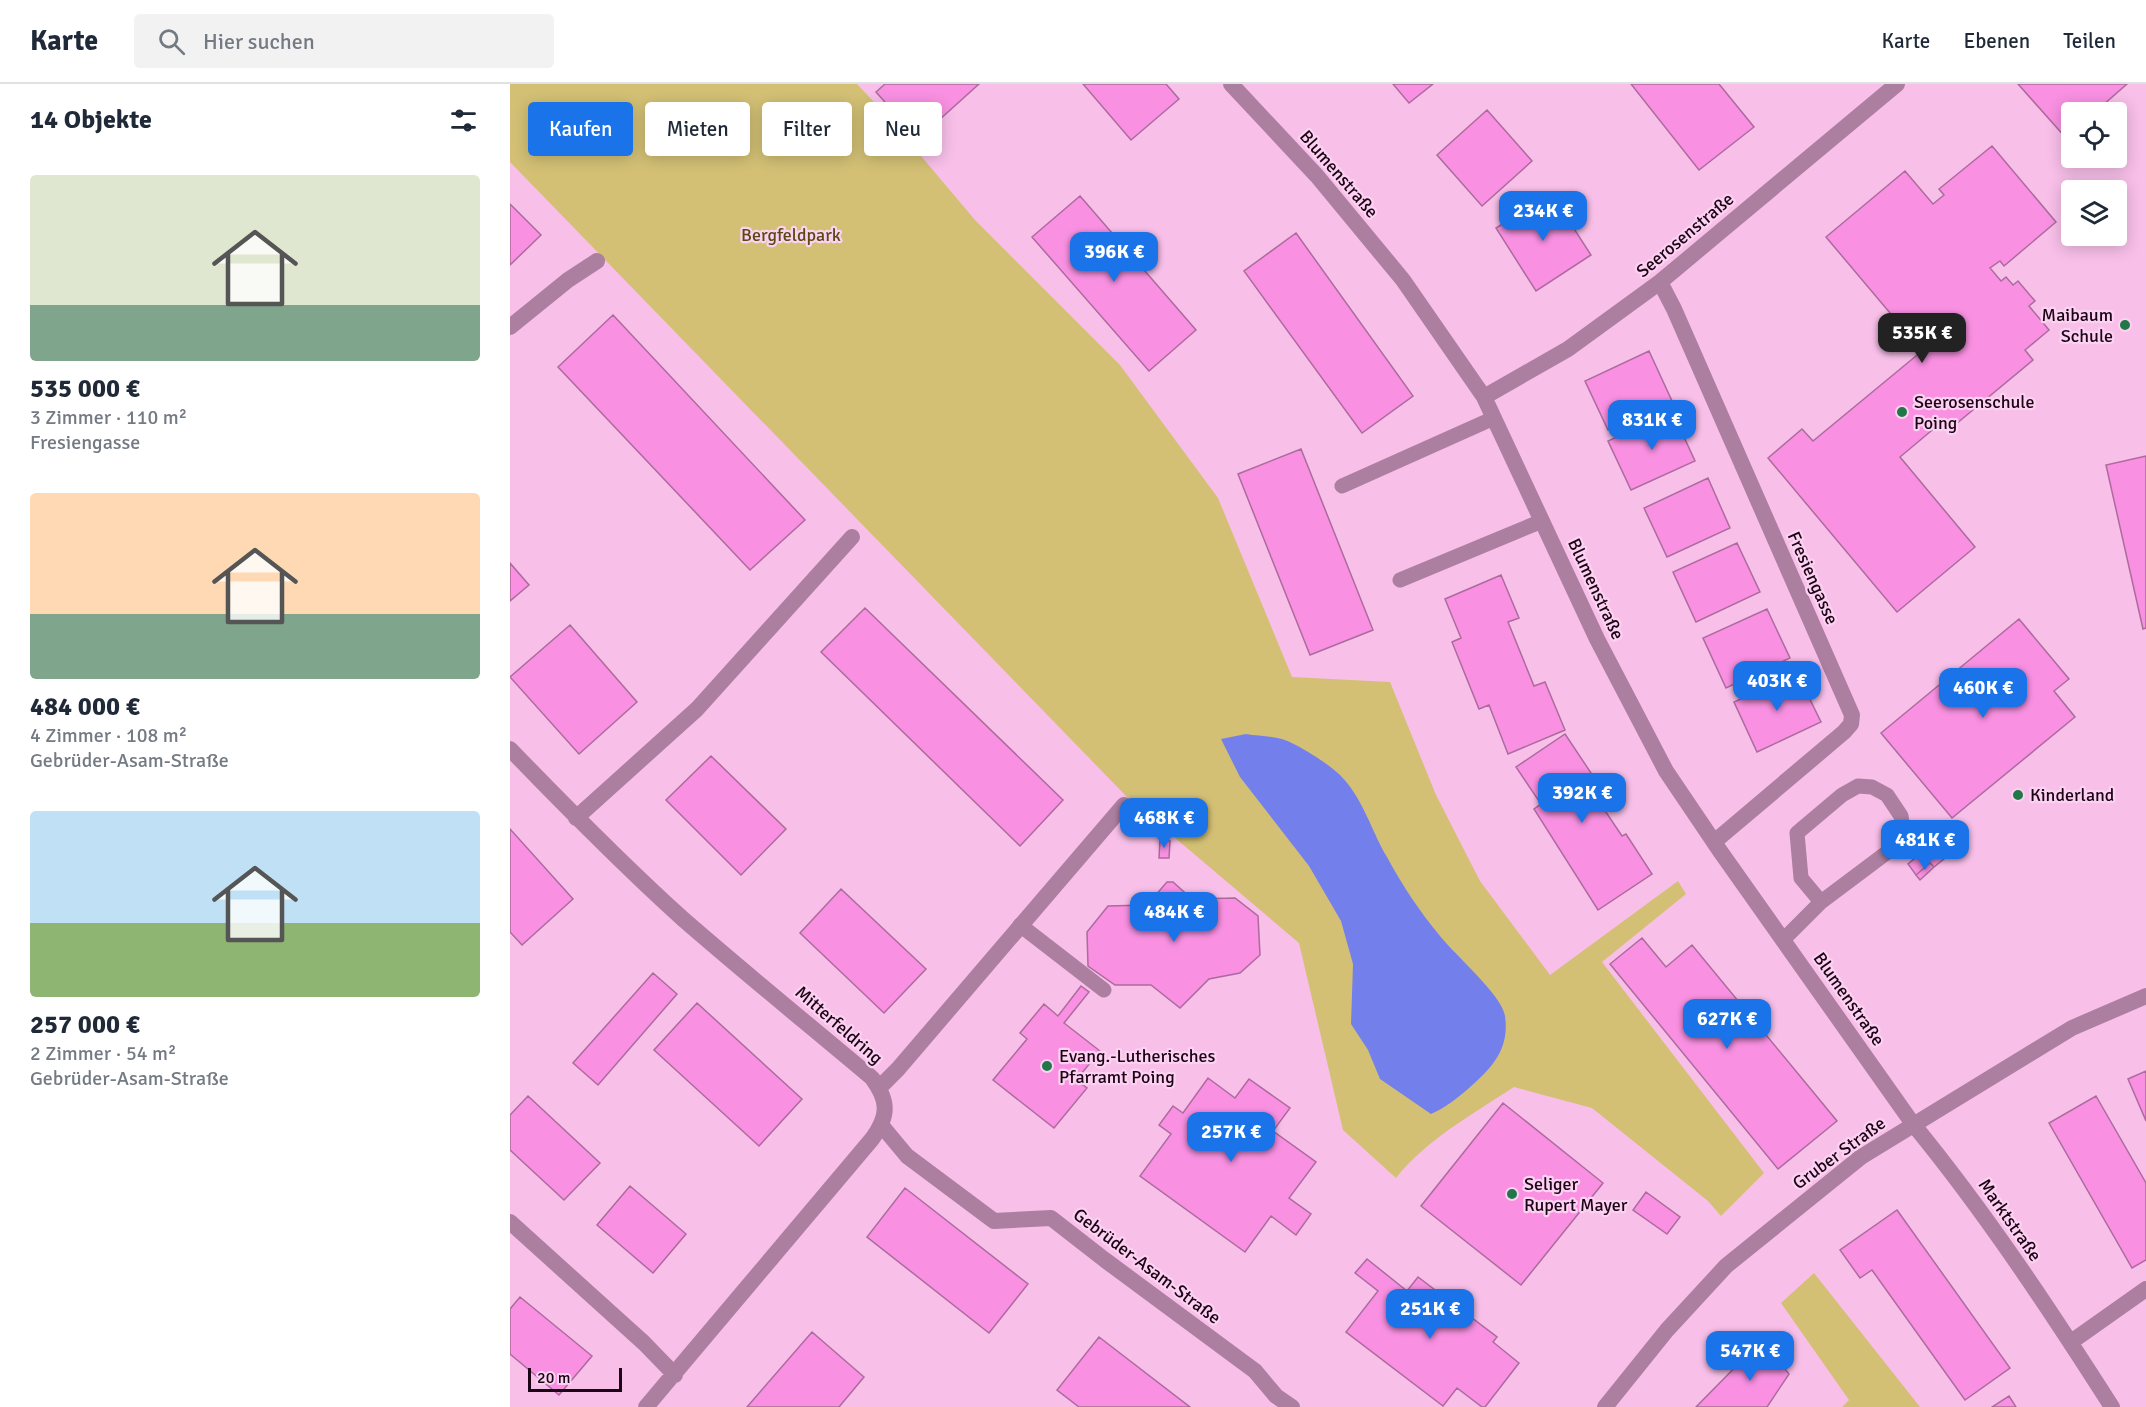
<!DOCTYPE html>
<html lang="de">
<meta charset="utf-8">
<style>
:root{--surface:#fff;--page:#f2f2f3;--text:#1f2937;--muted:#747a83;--line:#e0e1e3;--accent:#1a73e8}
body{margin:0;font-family:Signika,sans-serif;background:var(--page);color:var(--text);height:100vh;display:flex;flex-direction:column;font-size:22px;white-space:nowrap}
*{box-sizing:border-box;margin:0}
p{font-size:20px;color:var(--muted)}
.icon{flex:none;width:33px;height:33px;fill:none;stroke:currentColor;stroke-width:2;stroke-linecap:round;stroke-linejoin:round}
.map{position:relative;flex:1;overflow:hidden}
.details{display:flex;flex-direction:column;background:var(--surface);width:510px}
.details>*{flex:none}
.guide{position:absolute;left:18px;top:18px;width:570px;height:54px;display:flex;gap:12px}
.buttons{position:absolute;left:1551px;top:18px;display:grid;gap:12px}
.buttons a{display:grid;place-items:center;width:66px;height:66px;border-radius:6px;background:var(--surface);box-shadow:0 3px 15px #0003;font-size:30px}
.scale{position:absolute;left:18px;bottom:15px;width:94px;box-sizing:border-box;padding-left:6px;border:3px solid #1b0416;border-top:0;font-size:16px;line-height:21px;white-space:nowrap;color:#1b0416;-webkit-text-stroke:4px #fcd1f1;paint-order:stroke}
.price{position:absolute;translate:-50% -51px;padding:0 14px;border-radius:12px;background:var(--accent);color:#fff;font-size:20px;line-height:39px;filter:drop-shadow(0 2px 3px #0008)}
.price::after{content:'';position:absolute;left:50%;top:36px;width:18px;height:14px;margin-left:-9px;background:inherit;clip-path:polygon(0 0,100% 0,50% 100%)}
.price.selected{background:#222;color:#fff}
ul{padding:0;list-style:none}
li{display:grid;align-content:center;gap:12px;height:318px;padding:0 30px}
li span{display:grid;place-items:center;height:186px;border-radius:6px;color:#555}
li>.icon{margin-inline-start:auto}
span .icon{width:108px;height:108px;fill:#fffc;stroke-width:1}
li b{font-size:26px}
h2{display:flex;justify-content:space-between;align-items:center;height:72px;padding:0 30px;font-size:26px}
.tag{padding:0 21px;border-radius:6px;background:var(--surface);box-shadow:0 3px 15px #0003;font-size:21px;line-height:54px}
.tag.selected{background:var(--accent);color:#fff}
header{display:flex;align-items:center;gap:36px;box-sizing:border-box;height:84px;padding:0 30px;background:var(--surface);border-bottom:2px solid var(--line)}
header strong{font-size:28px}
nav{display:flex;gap:33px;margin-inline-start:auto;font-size:21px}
.search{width:420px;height:54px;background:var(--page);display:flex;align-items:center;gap:15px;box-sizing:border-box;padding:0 21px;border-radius:6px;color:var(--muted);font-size:22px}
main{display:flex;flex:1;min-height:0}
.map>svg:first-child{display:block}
.green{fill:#d3c075}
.water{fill:#7380ec}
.building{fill:#f990e2;stroke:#ac6b9d;stroke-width:1.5}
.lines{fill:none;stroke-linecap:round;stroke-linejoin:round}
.service{stroke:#ac7fa1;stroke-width:15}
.minor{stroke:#ac7fa1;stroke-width:16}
.tertiary{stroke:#ac7fa1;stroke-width:16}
.poi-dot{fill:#227749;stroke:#fcd1f1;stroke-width:2}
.labels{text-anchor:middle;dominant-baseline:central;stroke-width:4.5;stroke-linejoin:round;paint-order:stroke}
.street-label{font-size:18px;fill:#1b0416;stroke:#fcd1f1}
.park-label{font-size:18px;fill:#574a10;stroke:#fcd1f1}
.poi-label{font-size:18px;fill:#1b0416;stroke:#fcd1f1;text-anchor:start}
</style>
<header>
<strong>Karte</strong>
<div class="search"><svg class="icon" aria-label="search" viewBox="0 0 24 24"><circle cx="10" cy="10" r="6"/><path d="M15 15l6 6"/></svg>Hier suchen</div>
<nav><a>Karte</a><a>Ebenen</a><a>Teilen</a></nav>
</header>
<main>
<section class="details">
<h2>14 Objekte<svg class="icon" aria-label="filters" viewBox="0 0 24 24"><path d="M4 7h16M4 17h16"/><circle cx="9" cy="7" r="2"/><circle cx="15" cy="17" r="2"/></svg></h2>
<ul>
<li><span style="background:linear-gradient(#dfe7d0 70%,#7fa58c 0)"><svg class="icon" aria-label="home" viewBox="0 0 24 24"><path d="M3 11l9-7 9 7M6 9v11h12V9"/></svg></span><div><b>535 000 €</b><p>3 Zimmer · 110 m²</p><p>Fresiengasse</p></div></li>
<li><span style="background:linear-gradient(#ffd9b3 65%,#7fa58c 0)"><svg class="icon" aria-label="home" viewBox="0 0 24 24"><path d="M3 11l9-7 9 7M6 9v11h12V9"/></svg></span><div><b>484 000 €</b><p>4 Zimmer · 108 m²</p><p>Gebrüder-Asam-Straße</p></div></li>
<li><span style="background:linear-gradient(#bfe0f5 60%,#8fb573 0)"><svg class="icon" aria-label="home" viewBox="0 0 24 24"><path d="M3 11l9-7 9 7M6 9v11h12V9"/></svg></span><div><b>257 000 €</b><p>2 Zimmer · 54 m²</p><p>Gebrüder-Asam-Straße</p></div></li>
</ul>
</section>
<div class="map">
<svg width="1636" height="1323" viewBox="0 0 1636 1323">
<rect width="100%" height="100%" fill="#f8bfe9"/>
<path class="green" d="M0,0h347l32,34 86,102 145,145 98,133 74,179 98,5 46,113 44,86 70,94 128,-94 8,13 -84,68 162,211 -43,43 -13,-15 -116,-93 -78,-21c-41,27 -87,52 -118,91l-53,-48 -44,-187 -171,-145 -618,-636z
M1304,1189l106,134h-78l7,-7 -68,-97z"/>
<path class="water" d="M736,650c12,2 25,2 36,5 14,4 47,25 58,36 23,23 31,55 47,82 15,28 33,55 53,79 15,19 62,59 65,80 5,34 -14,53 -37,73 -12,10 -23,19 -37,25l-51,-35 -12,-29 -17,-26 2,-60 -12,-43 -32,-55 -69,-89 -19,-38z"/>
<path class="building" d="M375,0h94l-61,55 -42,-47z
M573,0h83l13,15 -48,41z
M883,0h40l-24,19z
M1121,0h88l35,43 -55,43z
M1508,0h109l-32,28h-23v22l-6,4z
M977,26l45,51 -50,45 -45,-51z
M1482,62l64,76 -52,44 -4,-5 -10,7 11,13 5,-4 7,8 5,-4 17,20 -6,5 20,24 -24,20 8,10 -83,69 -7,-8 -43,36 75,90 -78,65 -129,-154 34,-29 11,12 109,-90 -96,-114 79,-66 28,33 11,-9 -5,-6z
M1041,109l40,62 -55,36 -40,-63z
M570,112l116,134 -47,41 -117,-134z
M0,120l31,31 -31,30z
M786,149l117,163 -51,37 -118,-162z
M103,231l192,205 -55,50 -192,-203z
M1139,267l23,50 -64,29 -23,-49z
M1162,327l23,50 -64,29 -23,-49z
M791,365l72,181 -63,25 -72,-181z
M1636,372v172l-3,1 -37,-164z
M1198,394l22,50 -63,29 -23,-49z
M1227,459l23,49 -64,30 -23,-50z
M0,479l19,22 -19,16z
M991,491l18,43 -11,4 26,64 11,-4 20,48 -57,24 -19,-49 -10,4 -27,-67 9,-4 -16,-39z
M355,524l198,192 -43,46 -199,-194z
M1257,525l23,49 -64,30 -23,-50z
M1509,535l50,60 -15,12 21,26 -123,101 -71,-85z
M60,541l67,77 -58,52 -69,-77z
M1287,589l24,49 -64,30 -23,-50z
M1055,650l26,39 -8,5 39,58 4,-2 26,40 -54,36 -64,-101 7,-5 -25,-37z
M201,672l75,73 -45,46 -75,-75z
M0,745l63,70 -51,46 -12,-13z
M650,756l10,1 -1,17h-10z
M1427,756l12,15 -15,12 -4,-4 -14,12 -8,-11z
M1420,779l4,4 -14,13 -4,-5z
M657,798h6l19,17 43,-1 23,18 2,39 -20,18 -31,6 -29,29 -29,-23h-36l-27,-19 -1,-34 21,-26 39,-1z
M331,805l85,80 -42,44 -84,-80z
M1132,854l24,29 26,-22 145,176 -59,48 -168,-205z
M143,889l24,21 -79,91 -25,-22z
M571,902l8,6 -25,31 36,28 -24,29 11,8 -33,40 -61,-48 34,-41 -7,-6 24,-29 14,12z
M187,919l105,96 -43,47 -105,-96z
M1636,987v50l-18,-42z
M698,994l27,20 14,-19 41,29 -17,23 43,31 -27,36 22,16 -15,21 -25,-19 -26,36 -105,-76 31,-42 -12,-9 14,-19 10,7z
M18,1012l72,67 -36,37 -54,-50v-35z
M1586,1012l50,87v77l-14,8 -83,-145z
M993,1019l100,80 -82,102 -100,-79z
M120,1102l56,48 -33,39 -56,-48z
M395,1104l123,96 -39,49 -122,-96z
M1136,1108l34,25 -13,17 -34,-24z
M1387,1126l113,158 -45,32 -93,-130 -12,8 -20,-28z
M857,1175l40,32 11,-14 79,60 -4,5 26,21 -34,44h-3l-25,-19 -14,18 -97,-74 32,-41 -23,-18z
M10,1213l72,59 -33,39 -49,-41v-45z
M302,1248l52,45 -25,30h-92z
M589,1253l91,70h-111l-22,-17z
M1252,1256l27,34 -22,33h-71z
M1499,1312l7,11h-24z"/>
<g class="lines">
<path class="service" d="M832,402l152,-68
M890,496l142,-59
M510,841l84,65
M1273,856l38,-38 76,-57 6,-17 -2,-12 -14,-21 -15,-8 -14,-1 -16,9 -45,38 4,45 20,24"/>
<path class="minor" d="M721,0l86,92 86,104 81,117 113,242 69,132 54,80 193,273c73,89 137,186 199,283
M1150,198l14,27 178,406 -1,9 -7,8 -130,110
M0,243l58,-47 29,-19
M974,313l84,-48 92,-67 237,-198
M0,665c56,58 113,116 173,170 62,54 126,106 189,159 17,23 17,38 0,61l-226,268
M66,734l121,-109 155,-172
M369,1004l19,-19 226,-264
M372,1042l25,30 87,65 57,-3 54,42 150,111 21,25 16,11
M0,1138l134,121 31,32
M1561,1258l75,-53"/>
<path class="tertiary" d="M1095,1323l62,-77 59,-64 135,-109 211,-129 74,-32"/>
</g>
<g class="poi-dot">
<circle cx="1615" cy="241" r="6"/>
<circle cx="1392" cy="328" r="6"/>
<circle cx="1508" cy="711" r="6"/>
<circle cx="537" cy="982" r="6"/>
<circle cx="1002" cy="1110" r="6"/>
</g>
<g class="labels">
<g class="street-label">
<text transform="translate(829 90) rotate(49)">Blumenstraße</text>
<text transform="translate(1175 151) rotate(-40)">Seerosenstraße</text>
<text transform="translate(1303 494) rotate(66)">Fresiengasse</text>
<text transform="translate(1086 505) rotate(65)">Blumenstraße</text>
<text transform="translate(1339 915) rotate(55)">Blumenstraße</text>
<text transform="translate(329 941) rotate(41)">Mitterfeldring</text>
<text transform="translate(1329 1069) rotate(-36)">Gruber Straße</text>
<text transform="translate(1500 1136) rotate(55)">Marktstraße</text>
<text transform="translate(637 1182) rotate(37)">Gebrüder-Asam-Straße</text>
</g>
<g class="park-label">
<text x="281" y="151">Bergfeldpark</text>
</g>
<g class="poi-label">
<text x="1603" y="231" text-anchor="end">Maibaum<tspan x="1603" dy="21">Schule</tspan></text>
<text x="1404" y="318">Seerosenschule<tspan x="1404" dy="21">Poing</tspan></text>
<text x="1520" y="711">Kinderland</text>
<text x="549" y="972">Evang.-Lutherisches<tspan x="549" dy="21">Pfarramt Poing</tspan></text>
<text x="1014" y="1100">Seliger<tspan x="1014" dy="21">Rupert Mayer</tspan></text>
</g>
</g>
</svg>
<div class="buttons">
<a><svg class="icon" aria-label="locate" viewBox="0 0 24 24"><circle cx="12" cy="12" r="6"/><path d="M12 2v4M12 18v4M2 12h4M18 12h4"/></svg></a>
<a><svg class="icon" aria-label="layers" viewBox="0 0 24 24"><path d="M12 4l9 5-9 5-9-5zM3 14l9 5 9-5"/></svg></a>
</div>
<div class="scale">20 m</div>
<b class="price" style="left:1033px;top:158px">234K €</b>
<b class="price" style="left:604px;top:199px">396K €</b>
<b class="price selected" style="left:1412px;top:280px">535K €</b>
<b class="price" style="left:1142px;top:367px">831K €</b>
<b class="price" style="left:1267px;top:628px">403K €</b>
<b class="price" style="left:1473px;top:635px">460K €</b>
<b class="price" style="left:1072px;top:740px">392K €</b>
<b class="price" style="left:654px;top:765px">468K €</b>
<b class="price" style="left:1415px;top:787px">481K €</b>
<b class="price" style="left:664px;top:859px">484K €</b>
<b class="price" style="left:1217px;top:966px">627K €</b>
<b class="price" style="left:721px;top:1079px">257K €</b>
<b class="price" style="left:920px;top:1256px">251K €</b>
<b class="price" style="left:1240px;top:1298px">547K €</b>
<div class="guide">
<a class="tag selected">Kaufen</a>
<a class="tag">Mieten</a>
<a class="tag">Filter</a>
<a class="tag">Neu</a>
</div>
</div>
</main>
